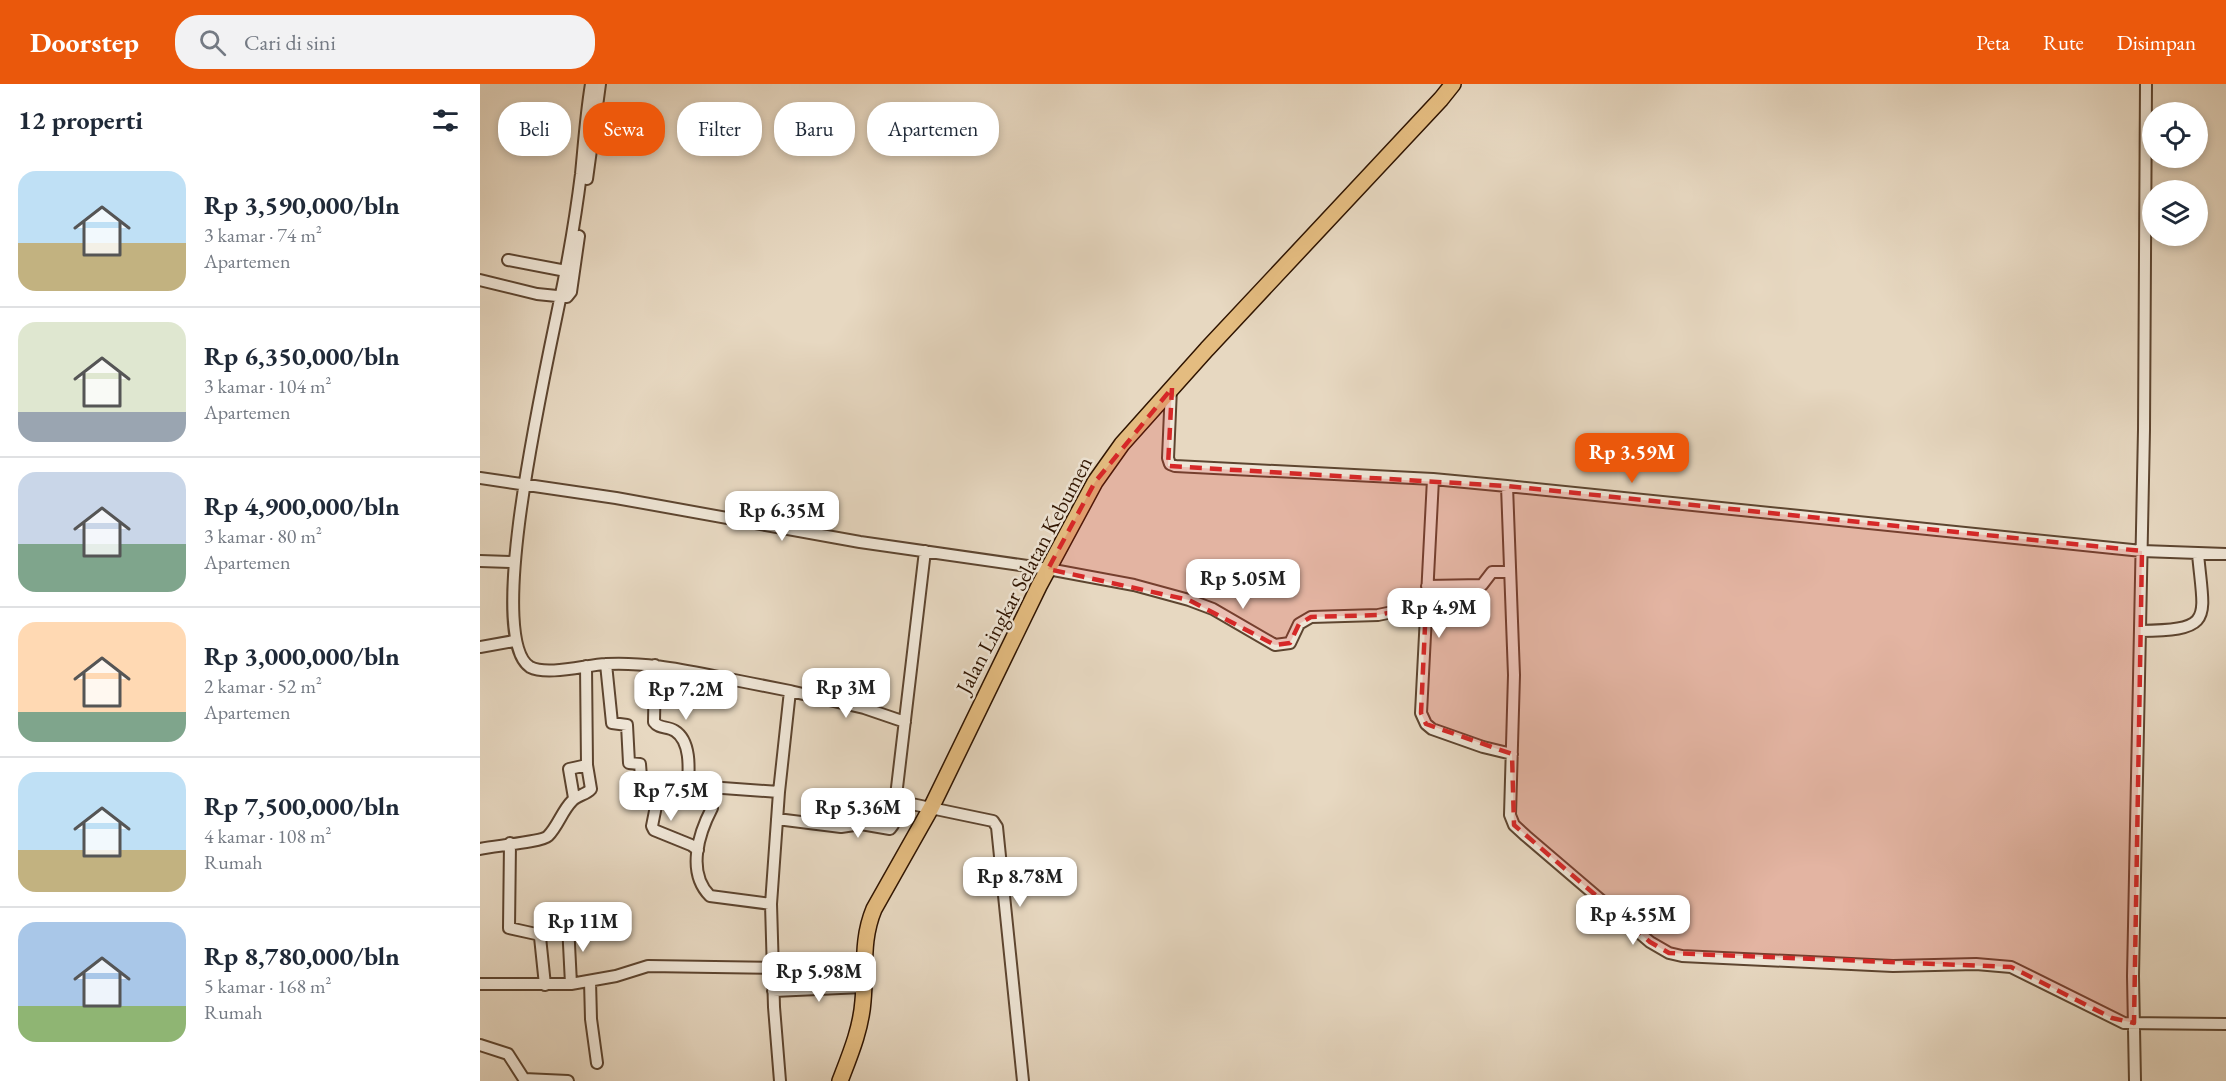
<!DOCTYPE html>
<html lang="id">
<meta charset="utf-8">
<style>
:root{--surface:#fff;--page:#f2f2f3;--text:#1f2937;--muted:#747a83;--line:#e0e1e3;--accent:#ea580c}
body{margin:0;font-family:"EB Garamond",serif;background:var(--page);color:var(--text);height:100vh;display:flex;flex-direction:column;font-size:22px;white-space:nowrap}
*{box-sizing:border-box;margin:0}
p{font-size:20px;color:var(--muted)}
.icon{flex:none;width:33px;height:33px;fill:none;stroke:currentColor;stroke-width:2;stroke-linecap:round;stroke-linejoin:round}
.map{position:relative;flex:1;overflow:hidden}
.sheet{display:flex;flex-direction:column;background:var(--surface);width:480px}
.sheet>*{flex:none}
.guide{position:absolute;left:18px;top:18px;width:570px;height:54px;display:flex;gap:12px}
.tools{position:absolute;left:1662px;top:18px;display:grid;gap:12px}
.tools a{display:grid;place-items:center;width:66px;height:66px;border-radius:50%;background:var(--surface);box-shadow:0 3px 9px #0003;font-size:30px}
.price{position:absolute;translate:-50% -51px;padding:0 14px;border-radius:12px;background:#fff;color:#222;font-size:20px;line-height:39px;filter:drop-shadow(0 2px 3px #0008)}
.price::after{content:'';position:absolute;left:50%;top:36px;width:18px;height:14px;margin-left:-9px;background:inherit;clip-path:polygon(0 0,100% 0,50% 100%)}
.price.on{background:var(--accent);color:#fff}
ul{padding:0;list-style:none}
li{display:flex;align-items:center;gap:18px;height:150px;padding:0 18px}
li+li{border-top:2px solid var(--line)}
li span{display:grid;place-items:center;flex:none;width:168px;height:120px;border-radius:18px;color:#555}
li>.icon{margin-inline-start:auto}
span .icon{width:72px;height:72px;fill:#fffc;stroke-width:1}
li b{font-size:26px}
h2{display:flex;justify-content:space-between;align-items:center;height:72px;padding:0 18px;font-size:26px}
.pill{padding:0 21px;border-radius:24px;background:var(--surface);box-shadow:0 3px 9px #0003;font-size:21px;line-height:54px}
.pill.on{background:var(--accent);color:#fff}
header{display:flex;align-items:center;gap:36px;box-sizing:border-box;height:84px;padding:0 30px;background:var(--accent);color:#fff}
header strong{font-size:28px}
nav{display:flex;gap:33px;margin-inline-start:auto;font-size:21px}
.search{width:420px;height:54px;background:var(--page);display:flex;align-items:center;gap:15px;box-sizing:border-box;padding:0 21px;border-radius:24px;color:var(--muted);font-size:22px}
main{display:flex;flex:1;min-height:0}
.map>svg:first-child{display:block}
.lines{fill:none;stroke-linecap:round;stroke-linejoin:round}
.minor-casing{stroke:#5d4530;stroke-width:14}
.highway-casing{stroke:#2f1400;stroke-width:18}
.minor{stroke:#efe6d7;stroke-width:10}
.highway{stroke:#e4bc80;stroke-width:15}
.marked{fill:#d62828;fill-opacity:0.2;stroke:#d62828;stroke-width:4.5;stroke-dasharray:12 8;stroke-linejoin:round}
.labels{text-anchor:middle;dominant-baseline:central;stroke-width:5;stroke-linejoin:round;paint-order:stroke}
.street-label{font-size:22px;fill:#2f1400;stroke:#efe6d7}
</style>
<header>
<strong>Doorstep</strong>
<div class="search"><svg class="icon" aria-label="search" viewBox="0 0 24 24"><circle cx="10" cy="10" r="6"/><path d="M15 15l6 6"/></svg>Cari di sini</div>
<nav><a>Peta</a><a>Rute</a><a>Disimpan</a></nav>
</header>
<main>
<section class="sheet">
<h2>12 properti<svg class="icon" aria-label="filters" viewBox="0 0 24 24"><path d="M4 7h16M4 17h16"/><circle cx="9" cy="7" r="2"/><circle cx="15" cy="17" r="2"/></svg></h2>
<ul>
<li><span style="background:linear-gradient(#bfe0f5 60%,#c2b280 0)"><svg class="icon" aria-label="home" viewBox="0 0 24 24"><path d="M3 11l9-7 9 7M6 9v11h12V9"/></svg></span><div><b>Rp 3,590,000/bln</b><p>3 kamar · 74 m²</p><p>Apartemen</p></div></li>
<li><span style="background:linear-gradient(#dfe7d0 75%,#9aa5b1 0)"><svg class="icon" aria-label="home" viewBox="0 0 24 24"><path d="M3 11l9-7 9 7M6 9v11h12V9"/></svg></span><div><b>Rp 6,350,000/bln</b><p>3 kamar · 104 m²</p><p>Apartemen</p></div></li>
<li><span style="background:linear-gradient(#c9d6e8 60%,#7fa58c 0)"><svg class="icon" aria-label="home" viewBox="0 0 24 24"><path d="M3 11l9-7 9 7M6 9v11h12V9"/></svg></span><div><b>Rp 4,900,000/bln</b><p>3 kamar · 80 m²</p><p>Apartemen</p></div></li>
<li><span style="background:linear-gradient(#ffd9b3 75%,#7fa58c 0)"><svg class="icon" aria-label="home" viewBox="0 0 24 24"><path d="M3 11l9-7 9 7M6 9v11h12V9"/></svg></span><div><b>Rp 3,000,000/bln</b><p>2 kamar · 52 m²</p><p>Apartemen</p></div></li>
<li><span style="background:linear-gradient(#bfe0f5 65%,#c2b280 0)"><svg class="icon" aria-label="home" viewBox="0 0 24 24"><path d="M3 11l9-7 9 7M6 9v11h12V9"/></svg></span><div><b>Rp 7,500,000/bln</b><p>4 kamar · 108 m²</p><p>Rumah</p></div></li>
<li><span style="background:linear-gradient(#a9c7e8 70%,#8fb573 0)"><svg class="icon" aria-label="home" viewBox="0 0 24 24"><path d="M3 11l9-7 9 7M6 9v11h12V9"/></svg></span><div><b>Rp 8,780,000/bln</b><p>5 kamar · 168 m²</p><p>Rumah</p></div></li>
</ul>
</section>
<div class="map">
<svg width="1746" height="997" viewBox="0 0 1746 997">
<rect width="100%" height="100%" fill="#e7d8c1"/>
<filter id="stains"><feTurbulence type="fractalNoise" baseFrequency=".00333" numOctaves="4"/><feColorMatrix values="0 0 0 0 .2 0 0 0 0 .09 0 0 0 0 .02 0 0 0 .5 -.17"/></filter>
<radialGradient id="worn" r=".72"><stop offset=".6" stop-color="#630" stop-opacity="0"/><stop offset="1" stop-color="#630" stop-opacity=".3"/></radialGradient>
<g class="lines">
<defs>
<path id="minor" d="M111,0c-5,30 -7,60 -10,90 -4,32 -9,63 -15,95 -10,59 -86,366 -36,398 17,9 56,-2 76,-3 37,-2 72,5 108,12 25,5 51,10 76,15l-11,101 -8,112 3,103 6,74
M107,95l13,-95
M28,176l58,11
M0,196l57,14 30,3 4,-5 8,-56
M691,304l-3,70 2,6 5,2 258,13 74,7 635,65 84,3
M0,394l136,20 244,44 188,27 86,16 55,15 24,9 62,36 15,-2 9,-19 12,-7 67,-2 48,-10
M953,395l-12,234 5,11 6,5 51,18 29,7
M1027,402l7,189 -4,140 4,10 12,11 124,106 19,11 13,3 211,10 83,-2 35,3 113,56 102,1
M445,467l-29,245 6,6 91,19 4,6 26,254
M0,477l32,1
M947,502l55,-1 10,-13h18
M1660,547c75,-1 64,-11 58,-77
M0,563l34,-6
M126,580l6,59 15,2 2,38 11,1 1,13 40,8 98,7
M175,581l-1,57c5,7 14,4 21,9 16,10 14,38 13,54
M310,607l74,17 41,14
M181,697l-9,45 2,4 37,15 7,5
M94,714l-5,-29 18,-4 -1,-99
M232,724c-13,25 -26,64 -2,88l61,8
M297,735l64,8 20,-3 29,5 3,-4 5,-26
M30,759l-1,85 27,6 4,3 5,48
M0,765c13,-3 62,-7 68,-13 10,-10 14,-25 24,-35 5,-6 14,-6 19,-12l-4,-24
M88,840l3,60
M110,897l1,38 6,44
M0,900h91l45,-8 32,-10 125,2
M293,907l90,-4
M0,961l28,9 16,25 44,2
M1655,997l-2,-105 11,-546 2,-346"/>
<path id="highway" d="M360,997c10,-26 21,-52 23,-80 3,-32 -2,-61 11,-92l57,-101 108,-222 56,-104 27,-38 85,-95 234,-250 12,-15"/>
</defs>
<use href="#minor" class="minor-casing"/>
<use href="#highway" class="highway-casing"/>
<use href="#minor" class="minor"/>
<use href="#highway" class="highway"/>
</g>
<path class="marked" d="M692,304l-4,78 339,20 635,65 -8,472 -22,-5 -101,-51 -342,-14 -19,-11 -136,-117 -2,-71 -86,-30 -5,-11 5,-108 -48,10 -67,2 -12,7 -9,19 -15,2 -86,-45 -141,-31 47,-87z"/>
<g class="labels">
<g class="street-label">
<text transform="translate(544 491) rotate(-62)">Jalan Lingkar Selatan Kebumen</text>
</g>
</g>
<rect width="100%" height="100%" filter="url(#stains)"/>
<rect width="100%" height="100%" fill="url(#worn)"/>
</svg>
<div class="tools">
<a><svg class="icon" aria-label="locate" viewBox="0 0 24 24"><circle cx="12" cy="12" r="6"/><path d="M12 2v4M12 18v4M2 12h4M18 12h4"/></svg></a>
<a><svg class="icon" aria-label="layers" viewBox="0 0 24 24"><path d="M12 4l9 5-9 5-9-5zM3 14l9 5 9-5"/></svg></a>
</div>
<b class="price on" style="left:1152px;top:400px">Rp 3.59M</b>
<b class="price" style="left:302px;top:458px">Rp 6.35M</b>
<b class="price" style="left:763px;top:526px">Rp 5.05M</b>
<b class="price" style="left:959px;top:555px">Rp 4.9M</b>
<b class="price" style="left:366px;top:635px">Rp 3M</b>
<b class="price" style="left:206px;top:637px">Rp 7.2M</b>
<b class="price" style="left:191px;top:738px">Rp 7.5M</b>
<b class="price" style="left:378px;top:755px">Rp 5.36M</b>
<b class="price" style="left:540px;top:824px">Rp 8.78M</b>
<b class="price" style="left:1153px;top:862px">Rp 4.55M</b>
<b class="price" style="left:103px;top:869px">Rp 11M</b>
<b class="price" style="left:339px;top:919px">Rp 5.98M</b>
<div class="guide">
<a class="pill">Beli</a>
<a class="pill on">Sewa</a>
<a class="pill">Filter</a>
<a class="pill">Baru</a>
<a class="pill">Apartemen</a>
</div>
</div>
</main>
